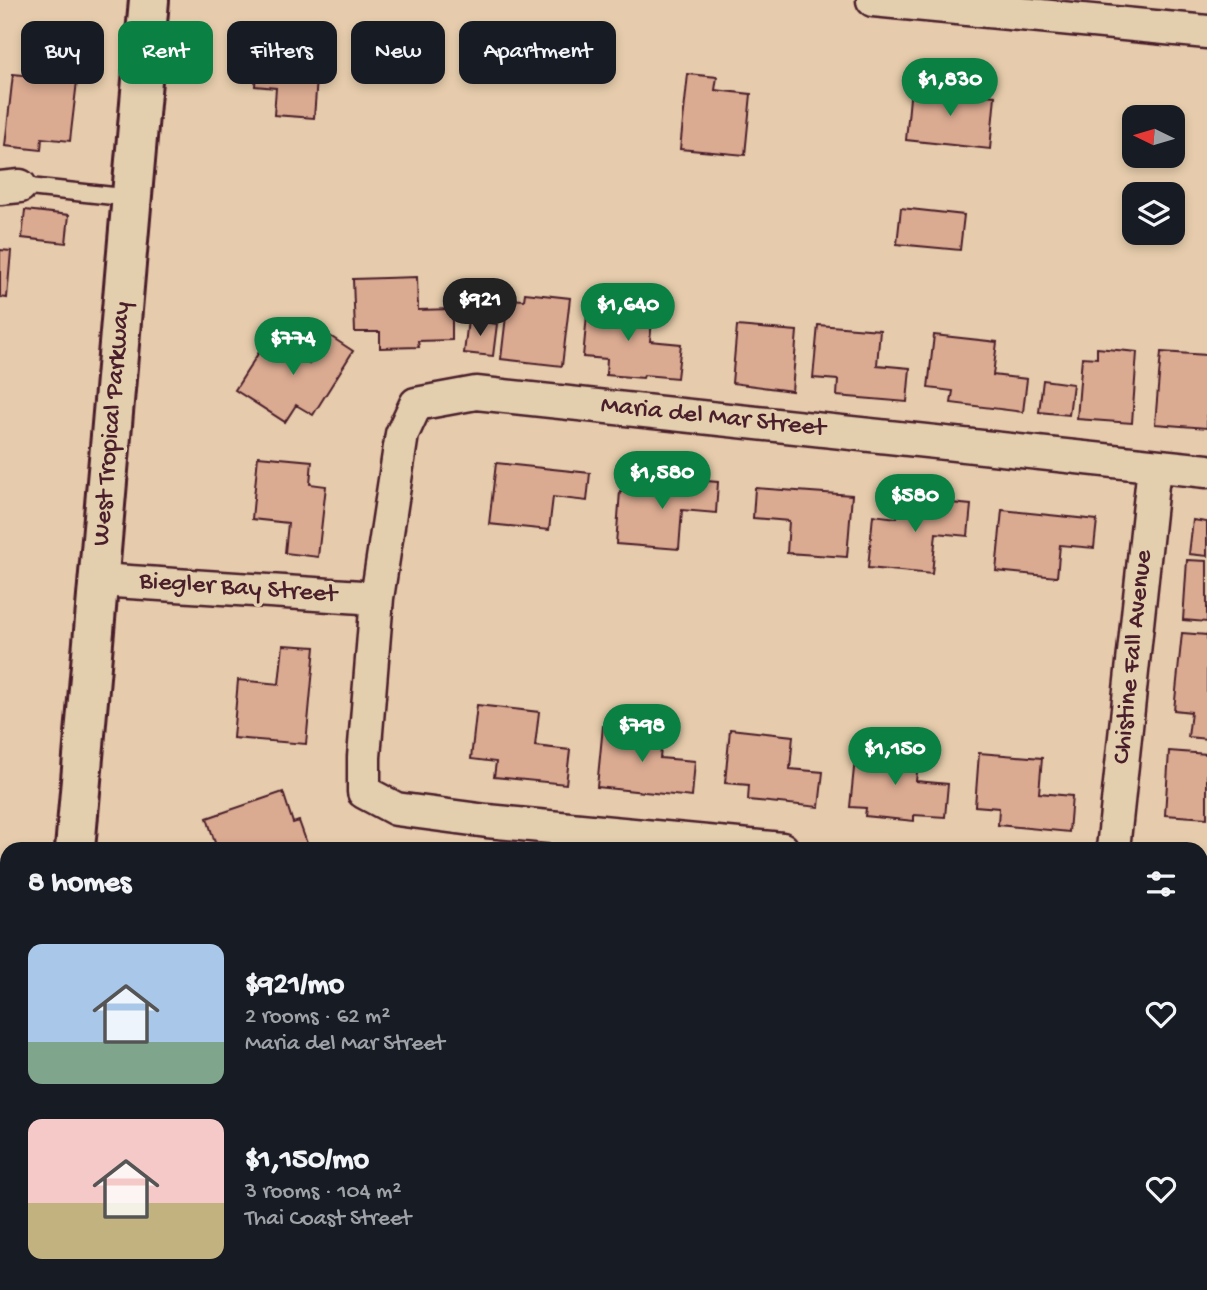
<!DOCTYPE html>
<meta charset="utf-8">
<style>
:root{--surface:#171b24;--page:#242831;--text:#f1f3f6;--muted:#9ea1a6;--accent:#0b8043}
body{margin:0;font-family:"Gochi Hand",sans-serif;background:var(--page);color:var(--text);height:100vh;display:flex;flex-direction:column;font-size:26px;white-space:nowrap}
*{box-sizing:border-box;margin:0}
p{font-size:23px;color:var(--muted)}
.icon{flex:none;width:38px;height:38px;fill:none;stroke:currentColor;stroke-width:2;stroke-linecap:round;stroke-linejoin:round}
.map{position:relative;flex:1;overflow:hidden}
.side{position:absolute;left:0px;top:842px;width:1208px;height:450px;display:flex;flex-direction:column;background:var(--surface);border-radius:21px 21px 0 0;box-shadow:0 4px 10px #0003}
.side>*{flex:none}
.hud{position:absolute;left:21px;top:21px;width:700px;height:63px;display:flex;gap:14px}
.needle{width:46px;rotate:275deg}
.controls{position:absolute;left:1122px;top:105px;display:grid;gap:14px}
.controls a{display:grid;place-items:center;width:63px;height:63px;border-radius:14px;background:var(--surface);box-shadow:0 4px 10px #0003;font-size:35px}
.price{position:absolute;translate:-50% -60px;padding:0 16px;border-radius:24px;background:var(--accent);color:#fff;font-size:23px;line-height:46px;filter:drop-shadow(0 2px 4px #0008)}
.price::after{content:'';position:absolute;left:50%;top:42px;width:21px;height:16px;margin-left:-10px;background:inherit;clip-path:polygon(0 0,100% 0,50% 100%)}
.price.selected{background:#222;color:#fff}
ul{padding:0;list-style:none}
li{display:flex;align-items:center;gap:21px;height:175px;padding:0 28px}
li span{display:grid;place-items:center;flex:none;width:196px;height:140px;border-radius:14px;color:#555}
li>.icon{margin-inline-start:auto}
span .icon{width:84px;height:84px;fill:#fffc;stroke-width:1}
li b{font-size:30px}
h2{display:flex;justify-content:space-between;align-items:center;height:84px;padding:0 28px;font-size:30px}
.tag{padding:0 24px;border-radius:14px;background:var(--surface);box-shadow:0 4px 10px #0003;font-size:24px;line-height:63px}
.tag.selected{background:var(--accent);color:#fff}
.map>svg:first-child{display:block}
.building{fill:#daaa91;stroke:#4a1f2b;stroke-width:2}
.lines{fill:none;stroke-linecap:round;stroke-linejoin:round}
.lane-casing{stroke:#4a1f2b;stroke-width:21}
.street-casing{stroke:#4a1f2b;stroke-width:37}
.secondary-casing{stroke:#4a1f2b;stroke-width:44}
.lane{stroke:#e3cfae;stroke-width:16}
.street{stroke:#e3cfae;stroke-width:32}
.secondary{stroke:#e3cfae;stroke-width:38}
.labels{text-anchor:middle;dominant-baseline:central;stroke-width:7;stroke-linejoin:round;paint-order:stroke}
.street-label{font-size:26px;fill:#4a1f2b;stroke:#e3cfae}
</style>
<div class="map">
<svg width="1207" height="1290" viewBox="0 0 1207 1290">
<rect width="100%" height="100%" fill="#e6ccac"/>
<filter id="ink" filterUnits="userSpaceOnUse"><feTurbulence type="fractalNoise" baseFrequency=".0143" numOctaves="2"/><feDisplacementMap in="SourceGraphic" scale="14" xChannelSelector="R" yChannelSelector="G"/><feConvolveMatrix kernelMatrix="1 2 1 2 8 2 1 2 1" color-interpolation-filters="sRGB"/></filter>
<g filter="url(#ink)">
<path class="building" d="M282,48l37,3 -5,67 -40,-3 2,-27 -21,-2 2,-33 24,2z
M13,74l64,7 -7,60 -28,-3 -1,12 -36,-4z
M688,74l29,3 -2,13 36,4 -6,61 -65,-6z
M911,87l84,9 -5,53 -84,-9z
M901,208l63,7 -4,35 -63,-6z
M25,210l44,5 -3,28 -44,-5z
M0,250l11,1 -4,47 -7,-1z
M417,277l1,33 34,-1v31l-34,1 1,6 -39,1v-16h-25l-2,-53z
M525,293l45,5 -8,68 -61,-7 7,-60 16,1z
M588,304l65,6 -3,31 31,3 -4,34 -33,-3 -1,3 -37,-3 1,-16 -24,-2z
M468,320l29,4 -4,32 -29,-3z
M818,325l62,5 -3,35 33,3 -3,34 -70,-6 1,-16 -25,-2z
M737,326l60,5 -5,60 -60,-8z
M327,334l26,17 -40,64 -17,-10 -11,17 -50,-32 33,-52 41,26z
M934,335l63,7 -4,33 34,4 -4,33 -72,-9 2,-12 -25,-3z
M1097,348l40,4 -5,71 -55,-4 5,-62 15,1z
M1161,352l46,3v73l-52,-4z
M1043,380l30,4 -4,31 -30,-3z
M258,456l54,5 -2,23 16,2 -8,71 -33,-4 3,-30 -36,-4z
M496,463l94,10 -3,28 -34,-4 -4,33 -60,-6z
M646,476l72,6 -2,31 -34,-3 -3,39 -63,-5 4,-53 25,3z
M755,488l97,7 -5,62 -60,-4 2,-32 -36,-3z
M899,498l72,7 -3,31 -32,-3 -4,41 -64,-6 5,-53 24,3z
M1002,510l95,10 -3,28 -34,-3 -3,32 -61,-6z
M1193,520l14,2v34l-18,-2z
M1187,560l20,1v61l-24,-2z
M1182,633l25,2v104l-19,-2 3,-25 -17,-2z
M283,645l32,2 -9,97 -73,-6 5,-58 41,4z
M477,705l62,7 -4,34 35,4 -4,34 -72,-7 2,-15 -25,-3z
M603,726l60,6 -3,26 35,3 -3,36 -95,-10z
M730,729l63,7 -3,33 33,3 -4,35 -71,-7 1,-15 -24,-2z
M856,749l63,6 -3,26 32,3 -3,33 -31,-2v6l-49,-5 1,-8 -16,-1z
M1169,751l38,3v64l-42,-3z
M979,753l63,5 -3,35 33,3 -3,36 -71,-7 1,-17 -24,-2z
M283,792l10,31 6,-2 10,28h-92l-10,-31z
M1200,960l7,1v30l-7,-1z
M1200,1144h7v66l-7,-1z"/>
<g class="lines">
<defs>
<path id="lane" d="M20,186l112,12"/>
<path id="street" d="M873,0l334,32
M0,188l20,-2
M99,580l278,18
M782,849l-295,-28 -91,-12 -32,-17v-35l13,-159 25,-164 14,-30 60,-11 731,78
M1113,849l41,-383
M1200,887l7,1
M812,1290l1,-6"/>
<path id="secondary" d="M75,849l74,-849
M0,1179l7,1
M0,1234l7,2
M558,1284l67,6
M1090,1284l60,6
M31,1290l1,-6"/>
</defs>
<use href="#lane" class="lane-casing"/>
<use href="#street" class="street-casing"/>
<use href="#secondary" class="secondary-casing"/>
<use href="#lane" class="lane"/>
<use href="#street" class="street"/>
<use href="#secondary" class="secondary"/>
</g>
</g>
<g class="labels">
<g class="street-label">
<text transform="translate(713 418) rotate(6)">Maria del Mar Street</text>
<text transform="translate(113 424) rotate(-85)">West Tropical Parkway</text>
<text transform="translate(238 589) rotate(4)">Biegler Bay Street</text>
<text transform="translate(1134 657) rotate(-84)">Chistine Fall Avenue</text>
</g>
</g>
</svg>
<div class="controls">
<a><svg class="needle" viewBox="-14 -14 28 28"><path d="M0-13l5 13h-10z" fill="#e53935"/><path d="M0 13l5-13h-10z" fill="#9ea1a6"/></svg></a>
<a><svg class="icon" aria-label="layers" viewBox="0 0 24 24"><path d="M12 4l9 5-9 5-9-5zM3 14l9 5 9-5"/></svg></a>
</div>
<b class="price" style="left:950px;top:118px">$1,830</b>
<b class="price selected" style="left:480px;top:338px">$921</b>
<b class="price" style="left:628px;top:343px">$1,640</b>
<b class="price" style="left:293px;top:377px">$774</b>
<b class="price" style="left:662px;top:511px">$1,580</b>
<b class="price" style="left:915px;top:534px">$580</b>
<b class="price" style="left:642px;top:764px">$798</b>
<b class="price" style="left:895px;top:787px">$1,150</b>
<div class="hud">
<a class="tag">Buy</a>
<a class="tag selected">Rent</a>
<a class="tag">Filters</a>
<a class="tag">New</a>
<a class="tag">Apartment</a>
</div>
<section class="side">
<h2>8 homes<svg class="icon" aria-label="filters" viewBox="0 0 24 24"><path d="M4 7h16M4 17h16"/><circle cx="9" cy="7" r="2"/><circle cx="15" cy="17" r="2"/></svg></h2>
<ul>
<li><span style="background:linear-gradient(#a9c7e8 70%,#7fa58c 0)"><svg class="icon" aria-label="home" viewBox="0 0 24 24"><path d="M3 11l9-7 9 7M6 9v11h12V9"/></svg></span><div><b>$921/mo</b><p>2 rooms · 62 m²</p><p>Maria del Mar Street</p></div><svg class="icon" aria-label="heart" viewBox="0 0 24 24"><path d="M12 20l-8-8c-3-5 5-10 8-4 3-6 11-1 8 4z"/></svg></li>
<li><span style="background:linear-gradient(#f6c9c9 60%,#c2b280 0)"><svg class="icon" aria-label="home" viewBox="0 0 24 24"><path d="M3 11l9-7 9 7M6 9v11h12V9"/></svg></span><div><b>$1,150/mo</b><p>3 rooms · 104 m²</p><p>Thai Coast Street</p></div><svg class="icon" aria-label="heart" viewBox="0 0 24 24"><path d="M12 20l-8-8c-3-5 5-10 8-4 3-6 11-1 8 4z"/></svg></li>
</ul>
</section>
</div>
